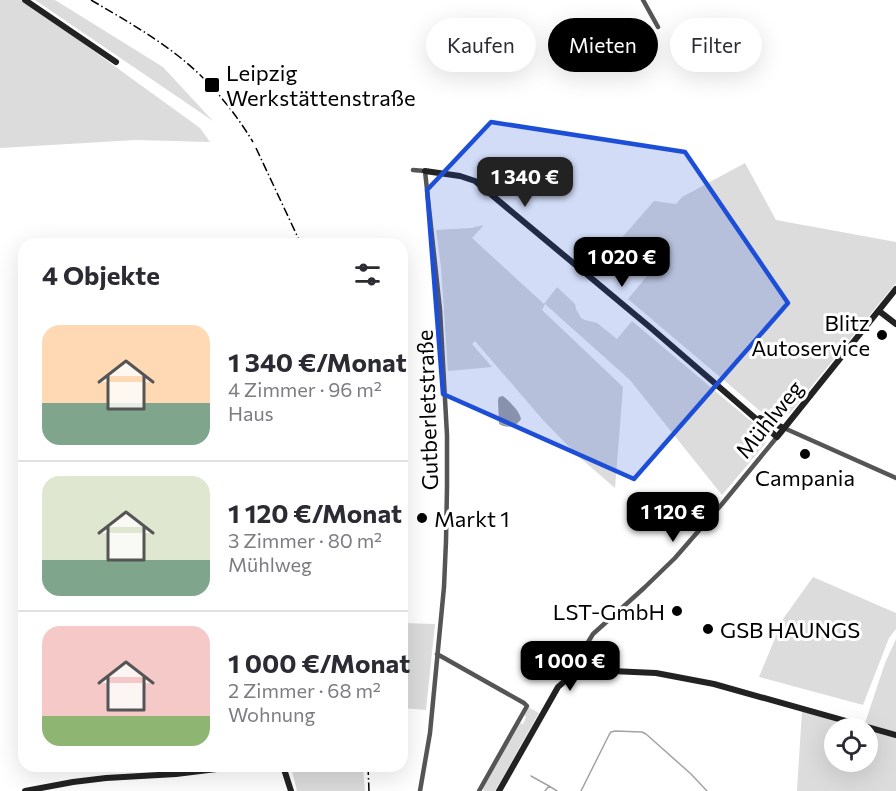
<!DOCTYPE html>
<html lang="de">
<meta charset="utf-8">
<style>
:root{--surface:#fff;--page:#f7f7f7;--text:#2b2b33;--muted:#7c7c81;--line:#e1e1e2;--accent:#000}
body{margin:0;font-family:Commissioner,sans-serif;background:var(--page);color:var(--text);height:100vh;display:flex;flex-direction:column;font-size:22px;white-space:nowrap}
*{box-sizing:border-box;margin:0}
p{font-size:20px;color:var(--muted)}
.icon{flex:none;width:33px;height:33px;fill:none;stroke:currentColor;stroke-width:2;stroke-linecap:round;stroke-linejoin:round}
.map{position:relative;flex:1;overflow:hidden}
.sheet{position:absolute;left:18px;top:238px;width:390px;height:534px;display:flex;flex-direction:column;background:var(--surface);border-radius:18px;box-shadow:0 6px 24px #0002}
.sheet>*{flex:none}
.banner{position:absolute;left:426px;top:18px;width:380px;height:54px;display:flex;gap:12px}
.controls{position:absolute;left:824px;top:718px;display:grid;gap:12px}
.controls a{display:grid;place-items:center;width:54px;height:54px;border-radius:50%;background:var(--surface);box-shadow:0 6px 24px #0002;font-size:30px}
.price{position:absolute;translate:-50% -51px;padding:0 14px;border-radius:12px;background:var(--accent);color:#fff;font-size:20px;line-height:39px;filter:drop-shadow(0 2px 3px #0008)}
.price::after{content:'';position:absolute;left:50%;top:36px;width:18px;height:14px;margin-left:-9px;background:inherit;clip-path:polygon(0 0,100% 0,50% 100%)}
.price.selected{background:#222;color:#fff}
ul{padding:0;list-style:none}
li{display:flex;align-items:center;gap:18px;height:150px;padding:0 24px}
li+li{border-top:2px solid var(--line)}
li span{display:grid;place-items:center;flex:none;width:168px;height:120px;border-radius:18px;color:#555}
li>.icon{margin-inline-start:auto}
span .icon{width:72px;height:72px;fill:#fffc;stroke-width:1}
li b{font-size:26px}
h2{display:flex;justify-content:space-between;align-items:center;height:72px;padding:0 24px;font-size:26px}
.pill{padding:0 21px;border-radius:27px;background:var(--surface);box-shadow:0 6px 24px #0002;font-size:21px;line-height:54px}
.pill.selected{background:var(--accent);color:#fff}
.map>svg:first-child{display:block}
.green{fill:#dcdcdc}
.water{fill:#a3a3a3}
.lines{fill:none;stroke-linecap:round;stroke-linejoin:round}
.stream{stroke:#a3a3a3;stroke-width:1.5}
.street{stroke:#555;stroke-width:4.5}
.secondary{stroke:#222;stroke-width:6}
.rail{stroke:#000;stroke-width:1.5;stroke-dasharray:9 3 1.5 3;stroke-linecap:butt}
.marked{fill:#1d4ed8;fill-opacity:0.2;stroke:#1d4ed8;stroke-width:4.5;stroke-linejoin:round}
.poi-dot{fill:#000;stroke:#fff;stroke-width:2}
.labels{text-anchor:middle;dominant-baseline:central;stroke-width:6;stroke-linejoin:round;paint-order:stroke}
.poi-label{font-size:22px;fill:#000;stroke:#fff;text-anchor:start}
.street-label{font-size:22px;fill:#000;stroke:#fff}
</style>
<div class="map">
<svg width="896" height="791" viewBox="0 0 896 791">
<rect width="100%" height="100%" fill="#fff"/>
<path class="green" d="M0,0h20l53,36 127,92 10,14 -74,-2 -136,8z
M35,0h20l108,67 50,54z
M745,163l31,57 120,22v41l-106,130 -13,5 -12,-3 -137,-116 24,-29 -33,-29 35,-40 22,3 6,-7z
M484,225l-12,13 72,66 13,-17 18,17 1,5 5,9 4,2 12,3 20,16 15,-18 133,112 1,3v7l-44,52 -92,-115 -85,-76 -3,6 81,77 -8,101 -37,-32 -35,-36 -68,-79 -3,3 20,23 -44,4 -7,-104 -5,-37 35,-2z
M813,577l83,36v16l-7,9 -26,67 -104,-28 24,-58z
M402,623l33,1 -9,86 -24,-2z
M896,639v152h-99l5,-80 63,18h-31v33h33v-33l-2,-6 20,-60z
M528,707l11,6 -44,78h-11l-1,-3 1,-2 36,-63 3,1 3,-7 -2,-2z
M291,767h72l2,24h-68z"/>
<path class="water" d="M503,396c7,6 16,14 18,23 -5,8 -14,10 -22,5l-1,-24 1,-3z"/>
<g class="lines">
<path class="stream" d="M531,776l18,10
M545,791l4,-5 8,5
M581,791l28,-56 2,-3 4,-1 27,1 4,2 45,40 16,17"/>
<path class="street" d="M643,0l15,27
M413,170l12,1 15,139 7,125v52l-1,54 -2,46 -14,146 -10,58
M784,428l112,50
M588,642l2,28
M437,654l87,49 3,3 -48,85
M583,671l-1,-10 3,-14 8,-13 51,-46 31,-30 47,-54 55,-67"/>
<path class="secondary" d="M25,0l91,62
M425,171l35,5 15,5 176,147 126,109 119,-148
M879,311l17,13
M760,418l24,10
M283,766l8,25
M25,791l48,-9 33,-4 70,-4 65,-8
M499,791l59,-104c10,-10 19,-15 32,-17l66,3 58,11 182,51"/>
<path class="rail" d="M91,0c29,17 59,34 86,55 30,23 56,54 76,87
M256,148l45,96
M368,766l1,25"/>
</g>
<path class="marked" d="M491,122l194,30 103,151 -154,176 -191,-85 -16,-204z"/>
<g class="poi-dot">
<rect x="204" y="77" width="16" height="16" rx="3"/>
<circle cx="882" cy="335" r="6"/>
<circle cx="805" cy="454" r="6"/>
<circle cx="422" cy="518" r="6"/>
<circle cx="677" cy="611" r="6"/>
<circle cx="708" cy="629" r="6"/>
</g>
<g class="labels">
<g class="poi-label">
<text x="226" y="72">Leipzig<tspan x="226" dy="25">Werkstättenstraße</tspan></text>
<text x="870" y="322" text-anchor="end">Blitz<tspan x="870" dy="25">Autoservice</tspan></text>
<text x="805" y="477" text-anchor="middle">Campania</text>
<text x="434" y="518">Markt 1</text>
<text x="665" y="611" text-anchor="end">LST-GmbH</text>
<text x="720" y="629">GSB HAUNGS</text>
</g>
<g class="street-label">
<text transform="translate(427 410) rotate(-92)">Gutberletstraße</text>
<text transform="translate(769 419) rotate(-51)">Mühlweg</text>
</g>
</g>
</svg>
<div class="controls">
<a><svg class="icon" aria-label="locate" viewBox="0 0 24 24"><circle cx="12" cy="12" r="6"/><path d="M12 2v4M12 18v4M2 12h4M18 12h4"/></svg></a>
</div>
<b class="price selected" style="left:525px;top:208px">1 340 €</b>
<b class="price" style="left:622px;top:288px">1 020 €</b>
<b class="price" style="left:673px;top:543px">1 120 €</b>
<b class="price" style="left:570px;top:692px">1 000 €</b>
<div class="banner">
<a class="pill">Kaufen</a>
<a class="pill selected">Mieten</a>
<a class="pill">Filter</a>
</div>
<section class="sheet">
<h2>4 Objekte<svg class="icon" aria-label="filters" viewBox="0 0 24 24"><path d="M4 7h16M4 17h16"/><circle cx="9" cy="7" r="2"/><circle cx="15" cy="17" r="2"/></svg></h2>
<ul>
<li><span style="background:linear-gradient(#ffd9b3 65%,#7fa58c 0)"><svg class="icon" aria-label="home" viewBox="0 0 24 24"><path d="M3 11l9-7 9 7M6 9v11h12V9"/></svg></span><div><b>1 340 €/Monat</b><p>4 Zimmer · 96 m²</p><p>Haus</p></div></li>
<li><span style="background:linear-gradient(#dfe7d0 70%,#7fa58c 0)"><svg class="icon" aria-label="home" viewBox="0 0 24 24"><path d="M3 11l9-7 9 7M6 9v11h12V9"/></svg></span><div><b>1 120 €/Monat</b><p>3 Zimmer · 80 m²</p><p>Mühlweg</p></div></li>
<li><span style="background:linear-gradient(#f6c9c9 75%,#8fb573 0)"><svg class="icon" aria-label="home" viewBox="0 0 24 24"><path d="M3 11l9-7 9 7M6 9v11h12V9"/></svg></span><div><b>1 000 €/Monat</b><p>2 Zimmer · 68 m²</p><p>Wohnung</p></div></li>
</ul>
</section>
</div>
